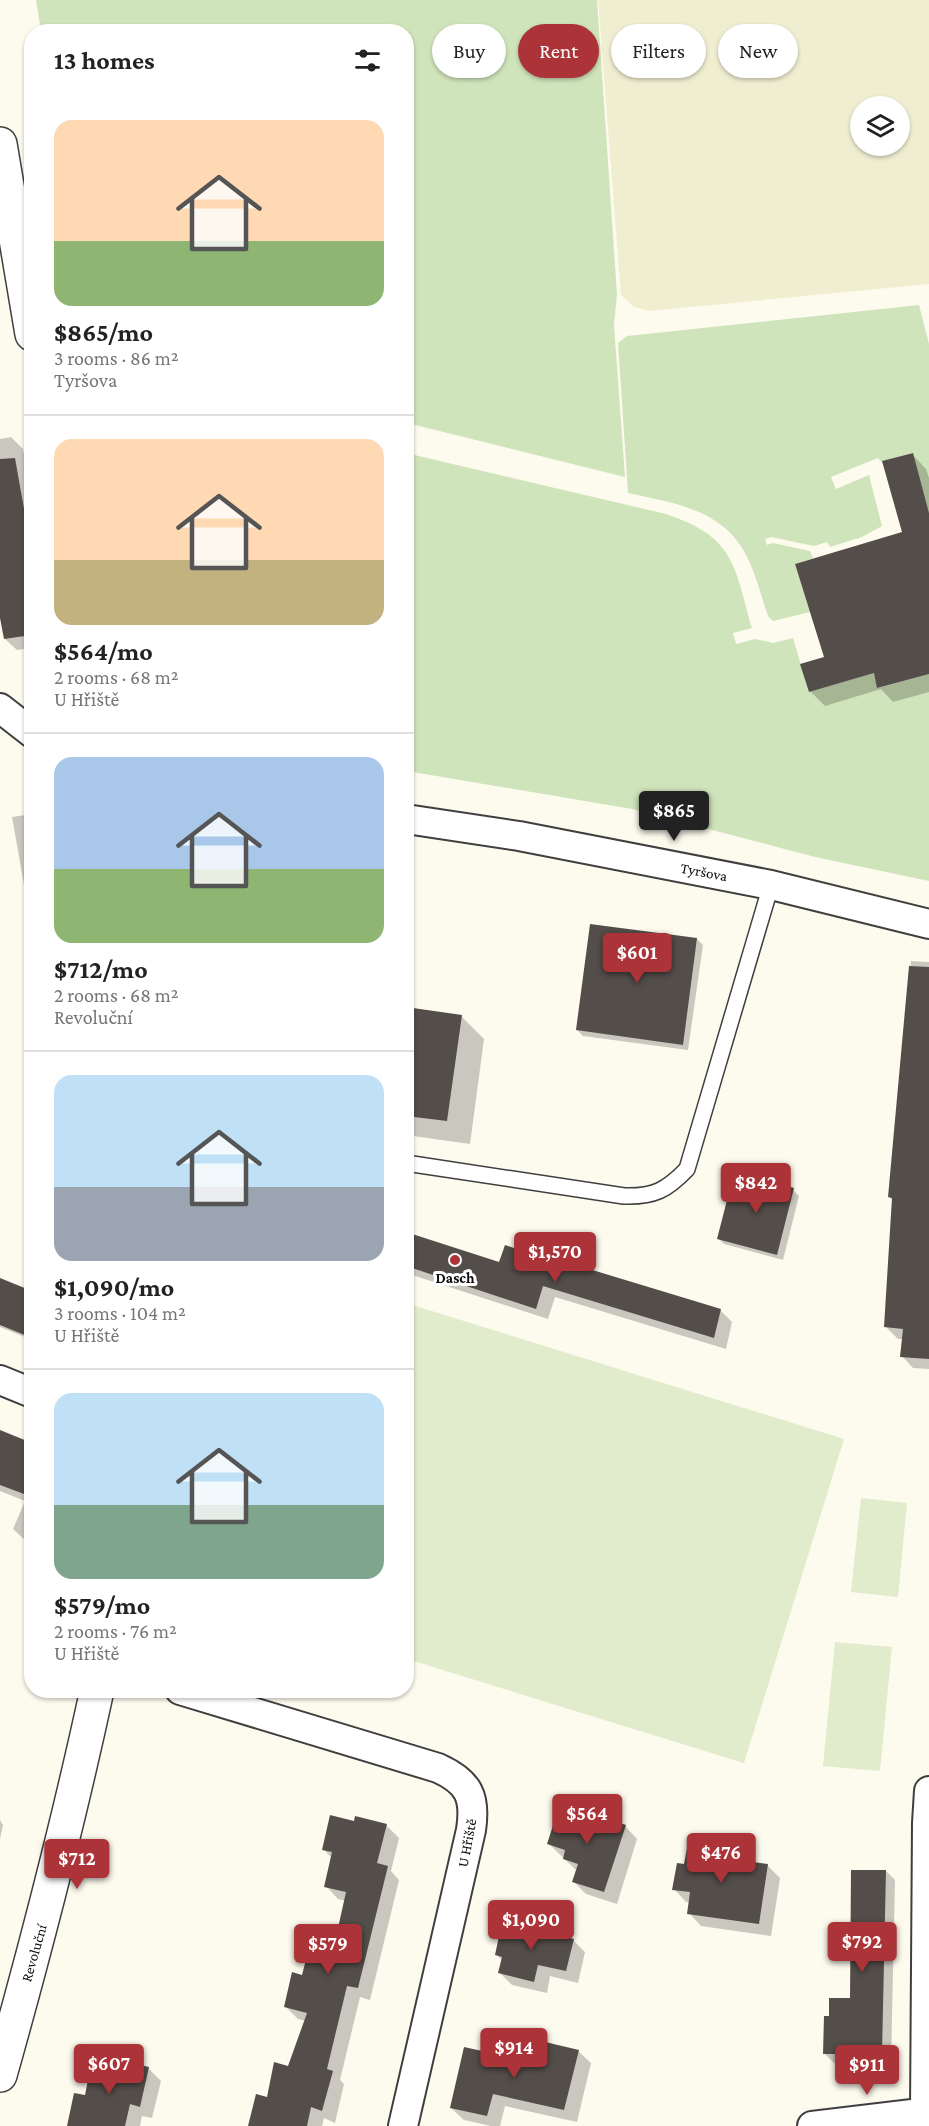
<!DOCTYPE html>
<meta charset="utf-8">
<style>
:root{--surface:#fff;--page:#f6f6f6;--text:#222;--muted:#767676;--line:#e0e0e0;--accent:#ac3438}
body{margin:0;font-family:"Crimson Pro",serif;background:var(--page);color:var(--text);height:100vh;display:flex;flex-direction:column;font-size:22px;white-space:nowrap}
*{box-sizing:border-box;margin:0}
p{font-size:20px;color:var(--muted)}
.icon{flex:none;width:33px;height:33px;fill:none;stroke:currentColor;stroke-width:2;stroke-linecap:round;stroke-linejoin:round}
.map{position:relative;flex:1;overflow:hidden}
.panel{position:absolute;left:24px;top:24px;width:390px;height:1674px;display:flex;flex-direction:column;background:var(--surface);border-radius:24px;box-shadow:0 2px 4px #0004}
.panel>*{flex:none}
.guide{position:absolute;left:432px;top:24px;width:406px;height:54px;display:flex;gap:12px}
.tools{position:absolute;left:850px;top:96px;display:grid;gap:12px}
.tools a{display:grid;place-items:center;width:60px;height:60px;border-radius:50%;background:var(--surface);box-shadow:0 2px 4px #0004;font-size:30px}
.price{position:absolute;translate:-50% -51px;padding:0 14px;border-radius:6px;background:var(--accent);color:#fff;font-size:20px;line-height:39px;filter:drop-shadow(0 2px 3px #0008)}
.price::after{content:'';position:absolute;left:50%;top:36px;width:18px;height:14px;margin-left:-9px;background:inherit;clip-path:polygon(0 0,100% 0,50% 100%)}
.price.on{background:#222;color:#fff}
ul{padding:0;list-style:none}
li{display:grid;align-content:center;gap:12px;height:318px;padding:0 30px}
li+li{border-top:2px solid var(--line)}
li span{display:grid;place-items:center;height:186px;border-radius:18px;color:#555}
li>.icon{margin-inline-start:auto}
span .icon{width:108px;height:108px;fill:#fffc;stroke-width:1}
li b{font-size:26px}
h2{display:flex;justify-content:space-between;align-items:center;height:72px;padding:0 30px;font-size:26px}
.chip{padding:0 21px;border-radius:27px;background:var(--surface);box-shadow:0 2px 4px #0004;font-size:21px;line-height:54px}
.chip.on{background:var(--accent);color:#fff}
.map>svg:first-child{display:block}
.farmland{fill:#f0eed1;fill-rule:evenodd}
.green{fill:#d0e4bb}
.pitch{fill:#e0eccc}
.shadow{fill:#0003}
.building{fill:#544e4a}
.lines{fill:none;stroke-linecap:round;stroke-linejoin:round}
.service-casing{stroke:#3f3f3f;stroke-width:18}
.minor-casing{stroke:#3f3f3f;stroke-width:32}
.tertiary-casing{stroke:#3f3f3f;stroke-width:36}
.service{stroke:#fff;stroke-width:15}
.minor{stroke:#fff;stroke-width:28}
.tertiary{stroke:#fff;stroke-width:33}
.poi-dot{fill:#ac3438;stroke:#fff;stroke-width:2}
.labels{text-anchor:middle;dominant-baseline:central;stroke-width:6;stroke-linejoin:round;paint-order:stroke}
.street-label{font-size:15px;fill:#0c0c0c;stroke:#fff}
.poi-label{font-size:15px;font-weight:bold;fill:#0c0c0c;stroke:#fff}
</style>
<div class="map">
<svg width="929" height="2126" viewBox="0 0 929 2126">
<rect width="100%" height="100%" fill="#fdfaee"/>
<path class="farmland" d="M598,0h331v284l-280,27 -15,-4 -13,-12zM861,106h39v40h-39z"/>
<path class="green" d="M36,0h561l20,295 -3,30 11,152 -218,-54 -1,-391 -365,-1z
M919,305l10,39v169l-17,-60 -31,9 -3,-4 -47,19 5,12 33,-14 13,51 -20,11 -32,10 -3,-5 -13,4 -43,-9 -6,2 2,6 6,-2 37,8 3,7 -18,6 15,48 -37,9 -5,-5c-7,-20 -12,-42 -22,-61 -23,-46 -73,-52 -118,-62l-10,-150 9,-7z
M406,453l260,61c69,23 68,51 86,114l-19,5 3,11 19,-5 18,4 20,-5 16,54 65,-19 4,15 51,-14v207l-114,-24 -183,-48 -225,-38z"/>
<path class="pitch" d="M406,1303l438,136 -100,324 -337,-104z
M861,1498l46,5 -9,94 -47,-5z
M835,1642l57,5 -12,124 -57,-5z"/>
<path class="shadow" d="M11,437l12,12 9,52v147l-15,2 -12,-11 -5,-29v-171z
M912,454l14,15 3,9v214l-36,10 -12,-13 -56,17 -15,-15 93,-158z
M32,814v76l-2,1 -6,-6 -12,-68z
M697,939l6,6 -15,105 -105,-14 -6,-6z
M911,961l18,1v407l-16,-1 -11,-12 1,-17h-5l-12,-12 8,-126 -5,-4z
M406,1009l55,7 23,23 -14,105 -64,-9z
M24,1059h8v54l-4,-3z
M793,1190l6,6 -16,64 -59,-16 -6,-6z
M406,1234l94,30 221,47 11,11 -6,27 -171,-52 -7,22 -142,-46z
M0,1280l32,13v47l-32,-13z
M0,1431l32,13v99l-6,-2 -13,-12 12,-28 -25,-10z
M0,1820l3,5 -3,14z
M355,1823l31,2 13,13 -8,33 8,9 -29,120 -10,-3 -20,83 4,4 -9,39 -11,-5 -2,8h-72l39,-58 17,-47 -8,-2 -13,-13 18,-29 32,-29 11,-47 -8,-2 -12,-13 6,-28 -8,-8z
M625,1826l12,13 -20,65 -31,-10 -12,-12 3,-11 -28,-27z
M731,1851l11,11 26,4 12,12 -9,58 -70,-10 -12,-13 1,-11h-4l-12,-13 12,-23z
M886,1871l9,9 -4,183h-57l-9,-9 5,-37 21,-18z
M573,1940l12,12 -7,31 -28,-7 -3,17 -35,-8 -12,-12 3,-12 -7,-7z
M578,2051l13,12 -14,59 -72,-16 -5,20h-9l-27,-6 -13,-12 86,-43z
M117,2067l31,1 13,13 -9,37 -10,-2 -2,10h-72z"/>
<path class="building" d="M913,453l16,60v161l-52,14 -3,-15 -65,19 -9,-28 24,-7 -29,-93 107,-32 -20,-71z
M15,458l17,96v81l-28,4 -4,-21v-159z
M590,924l107,14 -14,107 -107,-15z
M909,966l20,1v392l-29,-2 3,-28 -19,-2 8,-129 -4,-1z
M406,1007l56,8 -15,106 -41,-5z
M734,1173l60,15 -17,67 -60,-16z
M406,1232l93,30 6,-17 27,9 1,-2 188,57 -7,29 -171,-52 -7,23 -130,-43z
M0,1278l32,13v47l-32,-13z
M0,1430l32,13v54l-32,-12z
M560,1804l66,21 -22,67 -32,-10 6,-18 -15,-5 2,-9 -18,-6z
M330,1815l24,6 1,-5 32,8 -10,39 11,3 -30,122 -11,-2 -20,83 6,2 -11,40 -11,-4 -4,19h-59l8,-32 11,3 7,-35 14,4 19,-53 -23,-6 8,-35 10,3 9,-35 23,6 12,-54 -22,-5 8,-35 -10,-2z
M688,1843l44,7 -2,9 38,5 -9,60 -72,-10 3,-22 -18,-2 5,-27 7,1z
M851,1870h35l-4,184h-59l1,-38h5v-18h21z
M502,1922l72,17 -8,32 -28,-6 -4,17 -36,-9 4,-16 -7,-2z
M541,2041l38,9 -15,60 -71,-16 -6,22 -37,-8 14,-61 72,16z
M92,2060l24,5 1,-5 32,7 -9,40 -10,-3 -5,22h-58l7,-33 11,2z"/>
<g class="lines">
<defs>
<path id="service" d="M406,1163l218,33c30,1 43,-6 63,-27l84,-284"/>
<path id="minor" d="M0,708l32,25
M406,819l113,17 252,49 158,39
M0,1380l32,13
M180,1690l258,78c31,14 38,29 33,62l-68,296
M925,2112l2,-289 2,-32
M812,2126l117,-14"/>
<path id="tertiary" d="M0,144l32,190
M0,2075c36,-128 69,-255 97,-385"/>
</defs>
<use href="#service" class="service-casing"/>
<use href="#minor" class="minor-casing"/>
<use href="#tertiary" class="tertiary-casing"/>
<use href="#service" class="service"/>
<use href="#minor" class="minor"/>
<use href="#tertiary" class="tertiary"/>
</g>
<circle class="poi-dot" cx="455" cy="1260" r="6"/>
<g class="labels">
<g class="street-label">
<text transform="translate(704 872) rotate(11)">Tyršova</text>
<text transform="translate(467 1843) rotate(-79)">U Hřiště</text>
<text transform="translate(34 1953) rotate(-74)">Revoluční</text>
</g>
<g class="poi-label">
<text x="455" y="1278">Dasch</text>
</g>
</g>
</svg>
<div class="tools">
<a><svg class="icon" aria-label="layers" viewBox="0 0 24 24"><path d="M12 4l9 5-9 5-9-5zM3 14l9 5 9-5"/></svg></a>
</div>
<b class="price on" style="left:674px;top:842px">$865</b>
<b class="price" style="left:637px;top:984px">$601</b>
<b class="price" style="left:756px;top:1214px">$842</b>
<b class="price" style="left:555px;top:1283px">$1,570</b>
<b class="price" style="left:587px;top:1845px">$564</b>
<b class="price" style="left:721px;top:1884px">$476</b>
<b class="price" style="left:77px;top:1890px">$712</b>
<b class="price" style="left:531px;top:1951px">$1,090</b>
<b class="price" style="left:862px;top:1973px">$792</b>
<b class="price" style="left:328px;top:1975px">$579</b>
<b class="price" style="left:514px;top:2079px">$914</b>
<b class="price" style="left:109px;top:2095px">$607</b>
<b class="price" style="left:867px;top:2096px">$911</b>
<div class="guide">
<a class="chip">Buy</a>
<a class="chip on">Rent</a>
<a class="chip">Filters</a>
<a class="chip">New</a>
</div>
<section class="panel">
<h2>13 homes<svg class="icon" aria-label="filters" viewBox="0 0 24 24"><path d="M4 7h16M4 17h16"/><circle cx="9" cy="7" r="2"/><circle cx="15" cy="17" r="2"/></svg></h2>
<ul>
<li><span style="background:linear-gradient(#ffd9b3 65%,#8fb573 0)"><svg class="icon" aria-label="home" viewBox="0 0 24 24"><path d="M3 11l9-7 9 7M6 9v11h12V9"/></svg></span><div><b>$865/mo</b><p>3 rooms · 86 m²</p><p>Tyršova</p></div></li>
<li><span style="background:linear-gradient(#ffd9b3 65%,#c2b280 0)"><svg class="icon" aria-label="home" viewBox="0 0 24 24"><path d="M3 11l9-7 9 7M6 9v11h12V9"/></svg></span><div><b>$564/mo</b><p>2 rooms · 68 m²</p><p>U Hřiště</p></div></li>
<li><span style="background:linear-gradient(#a9c7e8 60%,#8fb573 0)"><svg class="icon" aria-label="home" viewBox="0 0 24 24"><path d="M3 11l9-7 9 7M6 9v11h12V9"/></svg></span><div><b>$712/mo</b><p>2 rooms · 68 m²</p><p>Revoluční</p></div></li>
<li><span style="background:linear-gradient(#bfe0f5 60%,#9aa5b1 0)"><svg class="icon" aria-label="home" viewBox="0 0 24 24"><path d="M3 11l9-7 9 7M6 9v11h12V9"/></svg></span><div><b>$1,090/mo</b><p>3 rooms · 104 m²</p><p>U Hřiště</p></div></li>
<li><span style="background:linear-gradient(#bfe0f5 60%,#7fa58c 0)"><svg class="icon" aria-label="home" viewBox="0 0 24 24"><path d="M3 11l9-7 9 7M6 9v11h12V9"/></svg></span><div><b>$579/mo</b><p>2 rooms · 76 m²</p><p>U Hřiště</p></div></li>
</ul>
</section>
</div>
